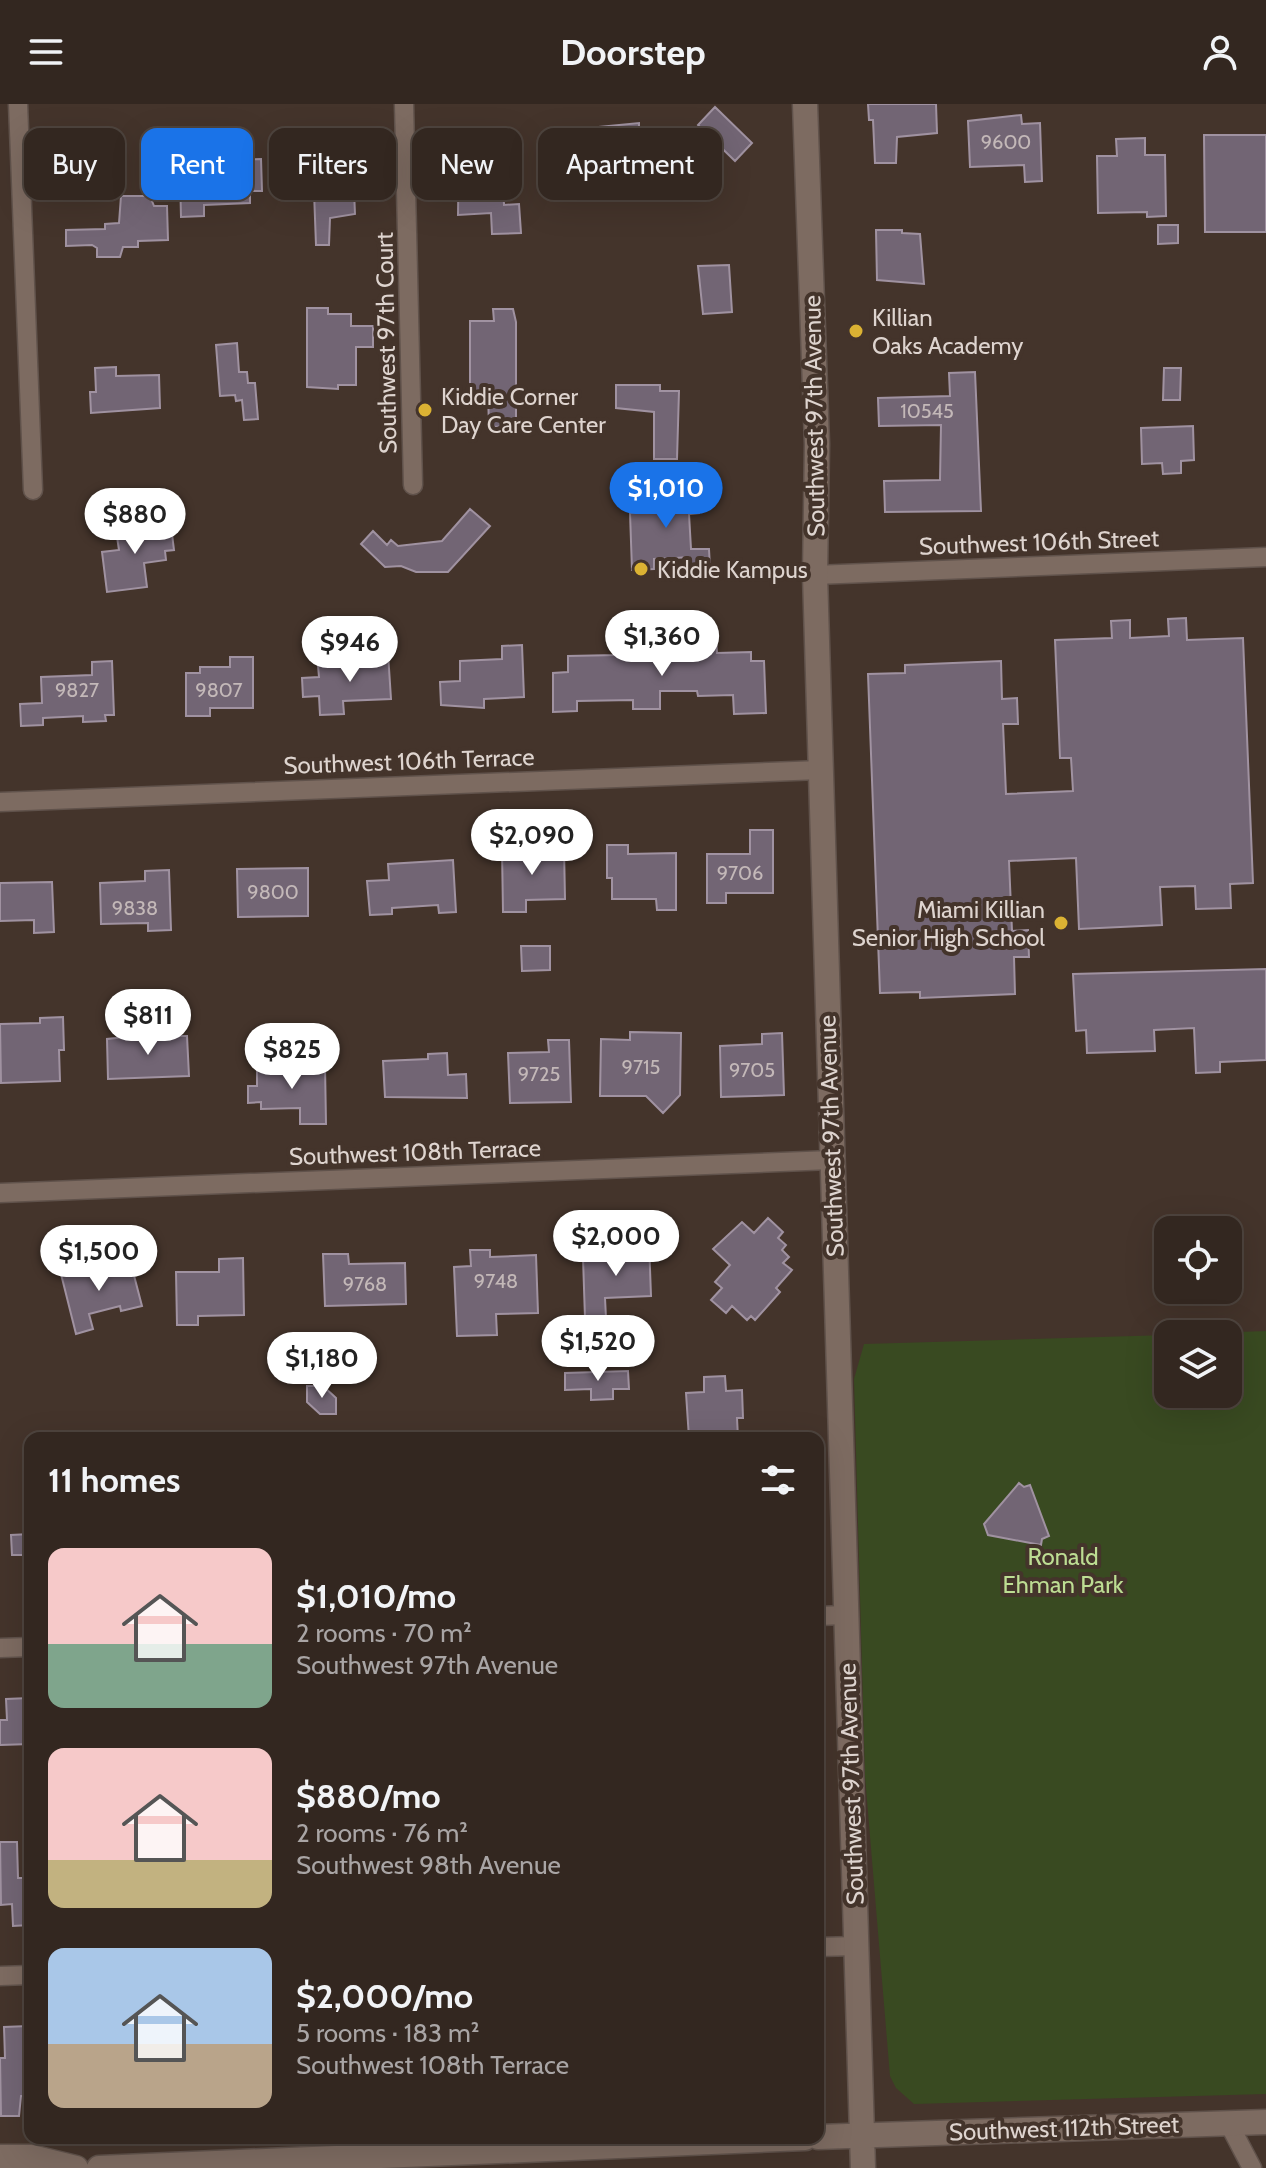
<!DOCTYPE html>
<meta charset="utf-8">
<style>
:root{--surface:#332720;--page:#3b2f29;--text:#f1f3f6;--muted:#a9a5a5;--line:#4e443e;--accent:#1a73e8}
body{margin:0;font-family:Cabin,sans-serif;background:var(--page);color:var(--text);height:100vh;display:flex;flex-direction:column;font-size:30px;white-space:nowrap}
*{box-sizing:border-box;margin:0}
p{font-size:26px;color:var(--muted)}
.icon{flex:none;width:44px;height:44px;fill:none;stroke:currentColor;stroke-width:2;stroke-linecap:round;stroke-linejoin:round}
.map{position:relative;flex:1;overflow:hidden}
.side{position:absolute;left:24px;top:1328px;width:800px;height:712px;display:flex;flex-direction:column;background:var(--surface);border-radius:16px;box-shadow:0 8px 32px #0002,0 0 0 2px var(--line)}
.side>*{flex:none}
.top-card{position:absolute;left:24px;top:24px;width:800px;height:72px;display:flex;gap:16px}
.fabs{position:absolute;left:1154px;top:1112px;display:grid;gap:16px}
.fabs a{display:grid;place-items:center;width:88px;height:88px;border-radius:16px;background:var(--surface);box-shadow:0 8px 32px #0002,0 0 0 2px var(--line);font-size:40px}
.price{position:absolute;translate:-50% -68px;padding:0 18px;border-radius:28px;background:#fff;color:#222;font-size:26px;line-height:52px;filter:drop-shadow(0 2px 4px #0008)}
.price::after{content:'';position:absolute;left:50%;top:48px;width:24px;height:18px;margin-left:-12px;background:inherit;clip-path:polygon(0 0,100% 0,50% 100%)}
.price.selected{background:var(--accent);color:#fff}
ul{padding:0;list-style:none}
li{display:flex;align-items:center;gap:24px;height:200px;padding:0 24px}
li span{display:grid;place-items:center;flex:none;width:224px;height:160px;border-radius:16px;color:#555}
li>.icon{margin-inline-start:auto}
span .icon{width:96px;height:96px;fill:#fffc;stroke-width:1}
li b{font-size:34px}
h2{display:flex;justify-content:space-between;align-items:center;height:96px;padding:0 24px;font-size:34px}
.tag{padding:0 28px;border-radius:16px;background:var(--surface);box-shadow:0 8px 32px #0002,0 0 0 2px var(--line);font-size:28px;line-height:72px}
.tag.selected{background:var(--accent);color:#fff}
header{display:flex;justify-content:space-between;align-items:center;height:104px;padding:0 24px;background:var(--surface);font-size:36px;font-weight:700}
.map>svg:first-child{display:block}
.green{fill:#394a21}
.building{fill:#726574;stroke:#a092a1;stroke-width:2}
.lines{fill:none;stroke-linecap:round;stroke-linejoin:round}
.street-casing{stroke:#60524b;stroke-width:21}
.secondary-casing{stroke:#60524b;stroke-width:27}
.street{stroke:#7d6b61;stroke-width:18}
.secondary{stroke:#7d6b61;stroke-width:24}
.poi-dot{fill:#dbb233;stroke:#44342b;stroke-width:3}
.labels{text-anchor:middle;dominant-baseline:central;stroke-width:8;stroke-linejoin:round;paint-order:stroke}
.number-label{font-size:20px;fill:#c3b8b8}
.poi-label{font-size:24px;fill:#ded4cf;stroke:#44342b;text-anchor:start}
.street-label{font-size:24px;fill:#ded4cf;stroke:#44342b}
.park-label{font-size:24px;fill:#bddd93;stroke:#44342b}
</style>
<header><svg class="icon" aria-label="menu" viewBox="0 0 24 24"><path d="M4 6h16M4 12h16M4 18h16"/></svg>Doorstep<svg class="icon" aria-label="person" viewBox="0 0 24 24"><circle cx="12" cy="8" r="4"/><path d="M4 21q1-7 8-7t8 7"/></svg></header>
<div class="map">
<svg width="1266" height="2064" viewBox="0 0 1266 2064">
<rect width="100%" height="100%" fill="#44342b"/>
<path class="green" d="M1266,1227v763l-352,10 -18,-16 -6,-12 -25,-300 -11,-397 10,-35 304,-9v59h60v-60h-44z"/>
<path class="building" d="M868,0h68l1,29 -40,4 -1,26h-21l-2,-43h-4z
M715,3l37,36 -17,18 -37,-36z
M1021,11l1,9 18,-1 2,58 -17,1 -1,-17 -54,2 -2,-46z
M639,19v29l-27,1v8l-43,1 -1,-32z
M517,30l1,23h-16l2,48 15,-1 2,29 -29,1 -1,-21 -33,2 1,-78z
M1204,31h62v97h-61z
M1145,34v17h20l1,61 -19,1v-5l-49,1 -1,-57h20l-1,-17z
M352,39l3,71 -25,4 -1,27h-13l-3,-80h-7l-1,-20z
M231,51v5l30,-1 1,32h-12v12l-46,2v11l-23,1 -1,-41 5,-19z
M121,92h29l4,10h13l1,34 -30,1v6h-15l-3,10h-23v-9l-5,-3 -26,1v-16l39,-1v-5l14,-1z
M1158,121h20v18l-20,1z
M876,126h26v3l18,1 4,50 -47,-4z
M729,161l3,47 -29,2 -5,-48z
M307,204h21v6h23v12h22v21h-17v38h-18v4l-31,-2z
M493,205h20l3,13v104l-27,1 -1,-34h-17l-1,-4v-68h24z
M237,239l2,29h8l1,11h7l3,36 -14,1 -2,-20 -6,1 -1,-6 -15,1 -4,-51z
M116,263v9l43,-1 1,33 -69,5 -1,-21h6l-1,-24z
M1164,264h17l-1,32h-17z
M975,268l6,139 -96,1 -1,-31 56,-1 1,-55 -62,1 -1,-28 72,-2 -1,-23z
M616,281h44v6h19l-2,68h-23v-47l-38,-4z
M1193,322l1,34 -13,1v12l-18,1 -1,-11 -20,1 -1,-36z
M691,385v5h7l1,19 -10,1 2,35h18l1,19 -21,1v-12l-14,1 -21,1v10l-22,1 -2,-57 13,-1v-19z
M470,405l20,17 -42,46h-32l-15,-6 -16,1 -24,-23 12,-13 14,14 4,-5 7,6 44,-5z
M148,422v3l23,-3 3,24 -9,1 1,9 -22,3 3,24 -40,5 -5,-40 17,-2 -3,-20z
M1186,514l1,22 56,-2 10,245 -23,1 1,24 -35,1 -1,-23 -35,1 2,38 -83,4 -3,-71 -67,3 3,70 16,-1 1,27h-15l1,37 -95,4v-6l-40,1 -12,-319 37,-1v-8l96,-4 1,38 15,-1 1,26h-15l3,70 67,-3 -2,-33h-11l-5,-118 57,-2 -1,-17 19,-1v18l39,-2 -1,-17z
M716,534l1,15 34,-1v9h13l2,52 -32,1 -1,-19 -35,1 -1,-5h-37v18h-27v-9l-56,1v10l-24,1v-39l15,-1v-16l49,-1 -1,-9h23v10l57,-1 -1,-16z
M522,541l2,52 -40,2v9l-43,-3 -1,-23 20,-1v-20l42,-2v-13z
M388,549l3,46 -48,2 1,13 -24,1 -1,-19 -16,1 -1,-19 17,-1 -1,-11 49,-3v-9z
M230,553h23v51h-43v8h-24v-43h14v-6h30z
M112,557l2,54h-9l1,6 -23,1v-6l-40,2v7l-22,1 -1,-22 22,-1 -1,-26 51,-2v-13z
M750,726h23v63h-47v10h-19v-49h43z
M607,741h21v9l48,-1v57h-19l-1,-11h-44v-21h-5z
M564,744l1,51 -39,1v12h-23l-1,-62z
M453,756l3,52 -17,1 -1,-8 -46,3v6l-22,1 -3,-34 22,-1 -1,-16z
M308,764v48l-70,1 -1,-48z
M169,766l2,60 -23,1v-8l-47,1 -1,-41 45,-2v-10z
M52,778l2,50 -20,1v-13l-34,1v-38z
M521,842h29v24l-28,1z
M1266,865v91l-46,2v10l-24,1 -2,-45 -40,2 1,21 -68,2 -1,-23 -10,1 -3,-57z
M63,913l1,33h-5l1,31 -59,2 -1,-59 40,-1v-5z
M173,928v4h14l2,40 -81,3 -1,-40z
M630,928l51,1 -1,62 -17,18 -17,-17h-46l1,-57 29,1z
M782,929l2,62 -63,2 -1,-51 42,-2v-10z
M548,936h21l2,62 -61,1 -2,-50 41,-1z
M447,949l1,22 18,-1 1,24 -82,-1 -2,-36 45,-2v-5z
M325,961l1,59h-26v-16l-39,1v-7l-13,1v-17h9v-19z
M768,1114l15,14 -5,6 8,7 -4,5 7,7 -6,6 9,7 -16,18 4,4 -25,28 -4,-4 -4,4 -15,-14 -6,7 -15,-13 11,-12 -7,-6 15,-17 -17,-16 29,-27 12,11z
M649,1138l2,54 -46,2 1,20h-21l-2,-60 43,-2 -1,-13z
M470,1146h20v7l46,-2 2,58 -42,1 1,21 -40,1 -3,-69 17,-1z
M323,1150h25l1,10 56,-1 1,41 -81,2z
M243,1154l1,57 -46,1v9h-21l-1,-53h43v-13z
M84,1160l3,11 44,-11 11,42 -21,5 -1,-5 -31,8 4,15 -17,5 -16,-64z
M628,1267l1,18h-16v10l-22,1v-11l-26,1v-17z
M725,1272l1,15 16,-1 1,28h-6l1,20h-49l-3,-45 18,-1v-15z
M307,1282h16l13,12v16h-16l-13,-12z
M1019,1379l5,4 6,-2 19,51 -7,3 -1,6 -53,-10 -4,-11z
M30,1430v21h-18l-1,-20z
M29,1594l1,46 -30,1v-25h7l-1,-21z
M0,1738h17l1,36h12v47l-17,1 -1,-22 -11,1z
M28,1922l2,70h-9l-2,20h-18l-1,-58h5l-1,-31z"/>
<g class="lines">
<defs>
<path id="street" d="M18,0l15,386
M404,0l9,381
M815,471l451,-18
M0,698l820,-32
M0,1089l831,-33
M818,1512l27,-1
M0,1544l30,-1
M818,1843l38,-1
M0,1872l30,-1
M1228,2018l24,46"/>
<path id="secondary" d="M805,0l12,340 -2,131 48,1593
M818,2033l448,-15
M0,2053h31l45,11
M99,2064l706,-30"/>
</defs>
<use href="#street" class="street-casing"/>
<use href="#secondary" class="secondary-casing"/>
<use href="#street" class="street"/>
<use href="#secondary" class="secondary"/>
</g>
<g class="poi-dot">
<circle cx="856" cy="227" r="8"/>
<circle cx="425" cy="306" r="8"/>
<circle cx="641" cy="465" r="8"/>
<circle cx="1061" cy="819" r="8"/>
</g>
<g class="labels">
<g class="number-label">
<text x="1006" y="38">9600</text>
<text x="927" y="307">10545</text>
<text x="77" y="586">9827</text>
<text x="219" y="586">9807</text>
<text x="740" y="769">9706</text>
<text x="273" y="788">9800</text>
<text x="135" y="804">9838</text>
<text x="641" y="963">9715</text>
<text x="752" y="966">9705</text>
<text x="539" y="970">9725</text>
<text x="496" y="1177">9748</text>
<text x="365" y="1180">9768</text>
</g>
<g class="poi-label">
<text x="872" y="213">Killian<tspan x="872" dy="28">Oaks Academy</tspan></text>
<text x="441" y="292">Kiddie Corner<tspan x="441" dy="28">Day Care Center</tspan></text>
<text x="657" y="465">Kiddie Kampus</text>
<text x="1045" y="805" text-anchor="end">Miami Killian<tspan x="1045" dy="28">Senior High School</tspan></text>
</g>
<g class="street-label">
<text transform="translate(386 239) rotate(-91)">Southwest 97th Court</text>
<text transform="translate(814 312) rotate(-91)">Southwest 97th Avenue</text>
<text transform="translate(1039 438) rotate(-2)">Southwest 106th Street</text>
<text transform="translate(409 657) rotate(-2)">Southwest 106th Terrace</text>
<text transform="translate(831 1032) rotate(-92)">Southwest 97th Avenue</text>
<text transform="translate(415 1048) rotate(-2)">Southwest 108th Terrace</text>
<text transform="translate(851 1680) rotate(-92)">Southwest 97th Avenue</text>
<text transform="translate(1064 2024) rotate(-2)">Southwest 112th Street</text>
</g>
<g class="park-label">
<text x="1063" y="1452">Ronald<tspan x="1063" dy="28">Ehman Park</tspan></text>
</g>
</g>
</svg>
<div class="fabs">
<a><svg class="icon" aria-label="locate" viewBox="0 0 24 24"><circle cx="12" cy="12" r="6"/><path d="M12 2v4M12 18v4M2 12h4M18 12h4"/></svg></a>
<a><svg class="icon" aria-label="layers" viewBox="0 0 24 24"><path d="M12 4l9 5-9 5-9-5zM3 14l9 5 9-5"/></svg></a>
</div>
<b class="price selected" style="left:666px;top:426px">$1,010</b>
<b class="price" style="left:135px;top:452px">$880</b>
<b class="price" style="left:662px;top:574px">$1,360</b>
<b class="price" style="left:350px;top:580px">$946</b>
<b class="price" style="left:532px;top:773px">$2,090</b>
<b class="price" style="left:148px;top:953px">$811</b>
<b class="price" style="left:292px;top:987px">$825</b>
<b class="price" style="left:616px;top:1174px">$2,000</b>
<b class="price" style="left:99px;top:1189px">$1,500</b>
<b class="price" style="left:598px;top:1279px">$1,520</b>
<b class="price" style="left:322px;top:1296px">$1,180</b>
<div class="top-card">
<a class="tag">Buy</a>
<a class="tag selected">Rent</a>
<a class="tag">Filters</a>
<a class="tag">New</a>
<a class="tag">Apartment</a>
</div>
<section class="side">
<h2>11 homes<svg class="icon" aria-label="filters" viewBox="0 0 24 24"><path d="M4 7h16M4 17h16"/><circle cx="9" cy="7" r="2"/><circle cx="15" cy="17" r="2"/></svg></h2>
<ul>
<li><span style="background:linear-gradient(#f6c9c9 60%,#7fa58c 0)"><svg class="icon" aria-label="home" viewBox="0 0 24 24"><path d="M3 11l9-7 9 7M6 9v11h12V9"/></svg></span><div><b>$1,010/mo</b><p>2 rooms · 70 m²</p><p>Southwest 97th Avenue</p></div></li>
<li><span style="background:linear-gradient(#f6c9c9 70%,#c2b280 0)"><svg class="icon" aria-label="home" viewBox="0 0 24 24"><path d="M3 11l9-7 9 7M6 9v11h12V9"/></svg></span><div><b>$880/mo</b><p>2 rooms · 76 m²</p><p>Southwest 98th Avenue</p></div></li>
<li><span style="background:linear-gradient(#a9c7e8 60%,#b9a48a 0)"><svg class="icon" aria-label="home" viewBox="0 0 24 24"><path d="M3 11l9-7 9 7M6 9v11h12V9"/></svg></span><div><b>$2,000/mo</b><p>5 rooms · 183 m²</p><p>Southwest 108th Terrace</p></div></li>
</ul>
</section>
</div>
